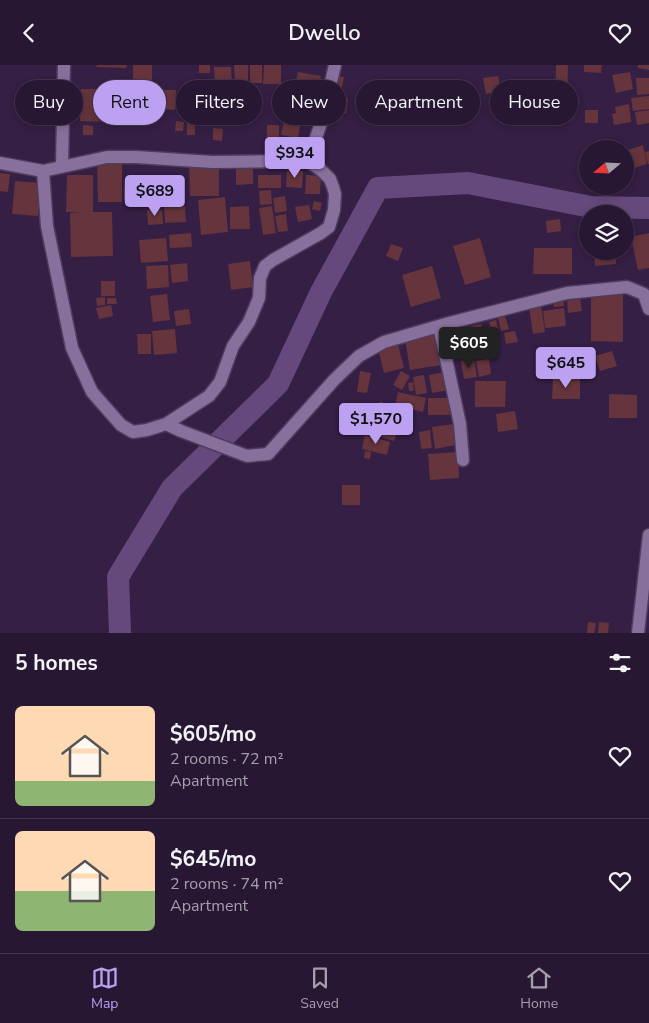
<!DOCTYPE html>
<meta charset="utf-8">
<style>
:root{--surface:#281733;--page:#34243f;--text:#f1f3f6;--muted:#a59fac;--line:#44364e;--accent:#bca0f2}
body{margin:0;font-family:"Nunito Sans",sans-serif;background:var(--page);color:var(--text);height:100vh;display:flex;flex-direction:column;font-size:19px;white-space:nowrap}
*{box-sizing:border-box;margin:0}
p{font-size:16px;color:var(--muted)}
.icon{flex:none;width:28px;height:28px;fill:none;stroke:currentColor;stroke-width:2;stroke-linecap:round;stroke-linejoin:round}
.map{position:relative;height:568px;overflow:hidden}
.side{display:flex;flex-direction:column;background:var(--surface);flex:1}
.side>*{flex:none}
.hud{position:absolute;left:15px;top:15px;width:620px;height:45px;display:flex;gap:10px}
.needle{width:32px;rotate:251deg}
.controls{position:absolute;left:579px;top:75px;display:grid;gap:10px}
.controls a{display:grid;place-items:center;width:55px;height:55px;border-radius:50%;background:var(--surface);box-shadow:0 2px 8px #0003,0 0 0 1px var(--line);font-size:25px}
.price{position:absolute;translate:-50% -42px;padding:0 11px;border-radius:5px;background:var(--accent);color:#111;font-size:16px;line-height:32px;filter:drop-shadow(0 1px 2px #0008)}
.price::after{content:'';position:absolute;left:50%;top:30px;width:15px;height:11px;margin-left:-8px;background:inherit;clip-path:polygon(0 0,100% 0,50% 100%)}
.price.on{background:#222;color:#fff}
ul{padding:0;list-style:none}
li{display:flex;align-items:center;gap:15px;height:125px;padding:0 15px}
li+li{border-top:1px solid var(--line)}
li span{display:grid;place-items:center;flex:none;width:140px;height:100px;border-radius:8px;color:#555}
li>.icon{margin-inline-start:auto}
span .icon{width:60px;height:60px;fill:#fffc;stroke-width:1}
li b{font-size:21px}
h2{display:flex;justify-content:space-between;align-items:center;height:60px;padding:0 15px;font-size:21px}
.chip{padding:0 18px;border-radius:22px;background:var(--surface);box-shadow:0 2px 8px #0003,0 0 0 1px var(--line);font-size:18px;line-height:45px}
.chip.on{background:var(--accent);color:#111}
header{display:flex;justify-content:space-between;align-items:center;height:65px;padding:0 15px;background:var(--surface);font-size:22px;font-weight:600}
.tabs{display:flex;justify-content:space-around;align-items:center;height:70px;border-top:1px solid var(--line);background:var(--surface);font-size:14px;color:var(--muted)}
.tabs a{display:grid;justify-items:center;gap:2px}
.tabs .on{color:var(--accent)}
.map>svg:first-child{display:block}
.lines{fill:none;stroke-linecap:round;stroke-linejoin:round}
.river{stroke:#66497c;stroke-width:22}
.building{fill:#65343d}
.minor-casing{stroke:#4f3c5d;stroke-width:15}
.minor{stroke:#88709c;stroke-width:12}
</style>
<header><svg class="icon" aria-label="back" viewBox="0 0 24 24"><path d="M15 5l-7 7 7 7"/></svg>Dwello<svg class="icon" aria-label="heart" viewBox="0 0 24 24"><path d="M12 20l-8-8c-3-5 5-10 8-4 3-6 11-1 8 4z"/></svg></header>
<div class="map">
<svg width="649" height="568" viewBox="0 0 649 568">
<rect width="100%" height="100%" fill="#351f44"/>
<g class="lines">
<path class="river" d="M120,568l-2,-56 54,-89 106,-104 43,-92 57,-104 90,-5 123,24 58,1"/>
</g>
<path class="building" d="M97,0h30l-1,3 -30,-1z
M133,0h19v18h-19z
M199,0h11v8h-11z
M234,0h14v18h-13z
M250,0h12v18h-12z
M264,0h17v19h-18z
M556,0h12l-1,37 -12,-1z
M584,0h18l-1,8 -17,-1z
M638,0h11v5l-11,-2z
M214,2h17l1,18 -17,1z
M298,7l23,4 -6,29 -23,-5z
M630,7l3,17 -17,4 -4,-18z
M336,11l8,1 -3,16 -8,-1z
M498,11l3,15 -15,3 -3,-16z
M636,13h13v16l-12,1z
M115,21h14v9h-14z
M238,22l18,1v26h-18z
M214,23h16v20l-15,1z
M81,24h31v33l-32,-1z
M160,25h16l-1,20 -15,-1z
M191,26h20l1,24 -20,1z
M514,30l18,1v24h-18z
M649,31v13l-16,2 -2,-13z
M335,32l13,1 -2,16 -13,-1z
M540,34h14v22h-14z
M629,39l2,18 -17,3 -2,-11 4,-1 -1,-6z
M585,45h13v13h-13z
M649,45v13l-12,2 -2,-13z
M285,51l16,3 -3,19 -17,-3z
M187,53h8v17h-8z
M176,56l8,1 -1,9h-8z
M83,60l10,1v9h-10z
M267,60h12v15h-12z
M213,63l10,1 -1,12 -9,-1z
M643,80l4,19 -13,4 -6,-18z
M649,86v13h-1l-3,-12z
M97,96h25v41h-24z
M219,100v31h-29l-1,-30z
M236,102h17v17l-17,1z
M287,106h16l-1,17 -16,-1z
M0,108l10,1 -2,18 -8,-1z
M67,110h26v37h19l1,44 -42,1 -1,-44 13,-1h-17z
M258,110h23v13h-23z
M306,110l15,1 -1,18h-15z
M15,116l25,2 -2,33 -26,-2z
M124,122h9v14l-9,-1z
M271,125l1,14 -12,1 -1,-14z
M285,131l2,15 -12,2 -2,-15z
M225,132l3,35 -27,3 -3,-35z
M314,136l8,2 -2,8 -8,-2z
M309,140l3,14 -14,3 -3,-15z
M185,141l1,16 -21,1 -1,-16z
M249,141l1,23h-20v-22z
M272,141l4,27 -13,2 -4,-27z
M147,145h15l1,14 -15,1z
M286,149l2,17 -10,1 -3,-16z
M560,154l1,12 -14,2 -1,-12z
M191,168l1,14 -22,1 -1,-13z
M649,168v35l-11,2 -7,-33z
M166,173l2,23 -27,2 -2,-23z
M480,173l11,39 -26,8 -12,-39z
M391,179l12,4 -5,13 -12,-5z
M534,183h38v26h-39z
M594,186h21l1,13 -21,2z
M250,196l3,26 -22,3 -3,-26z
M187,198l1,18 -16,2 -2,-18z
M168,200l1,22 -22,2 -1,-23z
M432,201l9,32 -30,9 -9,-32z
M101,216h14v15h-14z
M167,229l3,26 -17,2 -3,-26z
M591,229h32v48l-32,-1z
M105,232v8l-8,1 -1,-8z
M107,233h9l1,6h-10z
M580,233l2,13 -14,2 -1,-13z
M563,234l1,7 -10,1 -1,-7z
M111,240l2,11 -14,3 -3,-11z
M541,240l4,27 -12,2 -4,-28z
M564,243l2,18 -21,2 -2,-17z
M189,244l2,15 -15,2 -2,-15z
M505,251l4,13 -8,2 -3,-13z
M496,255l3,12 -7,1 -3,-11z
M481,259l4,16 -26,7 -4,-17z
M175,264l2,24 -23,2 -2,-24z
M515,266l3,11 -12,2 -2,-11z
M137,269h14v20h-13z
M436,269l5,31 -31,5 -5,-31z
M398,279l6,24 -20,5 -6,-24z
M612,286l5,15 -17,5 -5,-15z
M474,294l3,18 -13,2 -3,-18z
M489,294l2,15 -12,3 -3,-16z
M360,306l11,2 -4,20 -10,-1z
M401,306l9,5 -8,14 -9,-5z
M445,307l3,18 -16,3 -3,-18z
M424,310l3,18 -11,2 -3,-18z
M553,313h27v21h-28z
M475,316h31l-1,26h-30z
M413,317l1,9h-5l-1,-8z
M398,327l28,6 -3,14 -28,-7z
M609,329l28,1v23h-28z
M428,333h21l1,17h-22z
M380,336l12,6 -6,13 -12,-6z
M396,343l16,6 -4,14 -17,-6z
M515,346l3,18 -20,3 -2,-18z
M378,354l21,7 -5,15 -21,-7z
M453,359l3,21 -21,4 -3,-22z
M430,365l2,18 -11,1 -2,-17z
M365,370l25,7 -3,13 -25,-6z
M365,386l6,1 -1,7 -6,-1z
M458,387l1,26 -29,2 -2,-26z
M342,420h18v20h-18z
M588,557l8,1 -2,10h-7z
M599,557l10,1 -1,10h-10z"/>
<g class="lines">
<defs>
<path id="minor" d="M0,98l43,8 64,-14h29l76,5 96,-1 14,-41 13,-55
M62,102l2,-102
M43,106l4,55 25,122 20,44 29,33 12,7 14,-2 19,-6 43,-28 11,-14 13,-36 16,-24 10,-24 1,-20 5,-12 8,-6 48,-27 8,-6 5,-17 1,-16 -2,-7 -3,-8 -9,-9 -13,-9
M439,261l21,98 3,36
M166,359l15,7 66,25 21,-2 66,-74 25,-24 25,-14 65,-19 118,-30 60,-6 17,7 5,15
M638,568l11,-98"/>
</defs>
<use href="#minor" class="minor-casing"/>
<use href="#minor" class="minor"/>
</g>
</svg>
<div class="controls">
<a><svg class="needle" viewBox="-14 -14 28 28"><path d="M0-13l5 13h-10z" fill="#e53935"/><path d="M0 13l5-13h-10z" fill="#a59fac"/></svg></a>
<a><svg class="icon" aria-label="layers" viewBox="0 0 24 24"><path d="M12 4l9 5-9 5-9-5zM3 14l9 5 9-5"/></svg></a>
</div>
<b class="price" style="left:295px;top:114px">$934</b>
<b class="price" style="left:155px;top:152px">$689</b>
<b class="price on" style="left:469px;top:304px">$605</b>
<b class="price" style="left:566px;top:324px">$645</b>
<b class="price" style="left:376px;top:380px">$1,570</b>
<div class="hud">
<a class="chip">Buy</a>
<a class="chip on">Rent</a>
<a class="chip">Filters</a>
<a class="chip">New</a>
<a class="chip">Apartment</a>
<a class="chip">House</a>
</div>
</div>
<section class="side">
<h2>5 homes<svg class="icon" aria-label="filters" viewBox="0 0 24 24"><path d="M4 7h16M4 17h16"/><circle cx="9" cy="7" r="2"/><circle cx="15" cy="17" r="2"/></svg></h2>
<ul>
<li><span style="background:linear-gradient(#ffd9b3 75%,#8fb573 0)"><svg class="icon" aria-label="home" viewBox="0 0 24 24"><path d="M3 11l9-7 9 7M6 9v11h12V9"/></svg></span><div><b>$605/mo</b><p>2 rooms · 72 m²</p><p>Apartment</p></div><svg class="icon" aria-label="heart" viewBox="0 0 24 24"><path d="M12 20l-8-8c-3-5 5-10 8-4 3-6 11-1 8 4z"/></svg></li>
<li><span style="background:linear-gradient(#ffd9b3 60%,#8fb573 0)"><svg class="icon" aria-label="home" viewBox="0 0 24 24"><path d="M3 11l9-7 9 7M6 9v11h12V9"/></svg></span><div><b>$645/mo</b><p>2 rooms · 74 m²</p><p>Apartment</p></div><svg class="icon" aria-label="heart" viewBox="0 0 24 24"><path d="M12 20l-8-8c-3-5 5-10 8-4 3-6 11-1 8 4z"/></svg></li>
</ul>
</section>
<nav class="tabs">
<a class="on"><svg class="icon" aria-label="map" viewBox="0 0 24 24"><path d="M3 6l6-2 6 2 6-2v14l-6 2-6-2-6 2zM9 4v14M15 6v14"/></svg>Map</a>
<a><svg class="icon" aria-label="saved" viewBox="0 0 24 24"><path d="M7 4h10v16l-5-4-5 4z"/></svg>Saved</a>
<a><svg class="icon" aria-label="home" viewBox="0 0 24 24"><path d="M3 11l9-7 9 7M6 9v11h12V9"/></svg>Home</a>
</nav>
